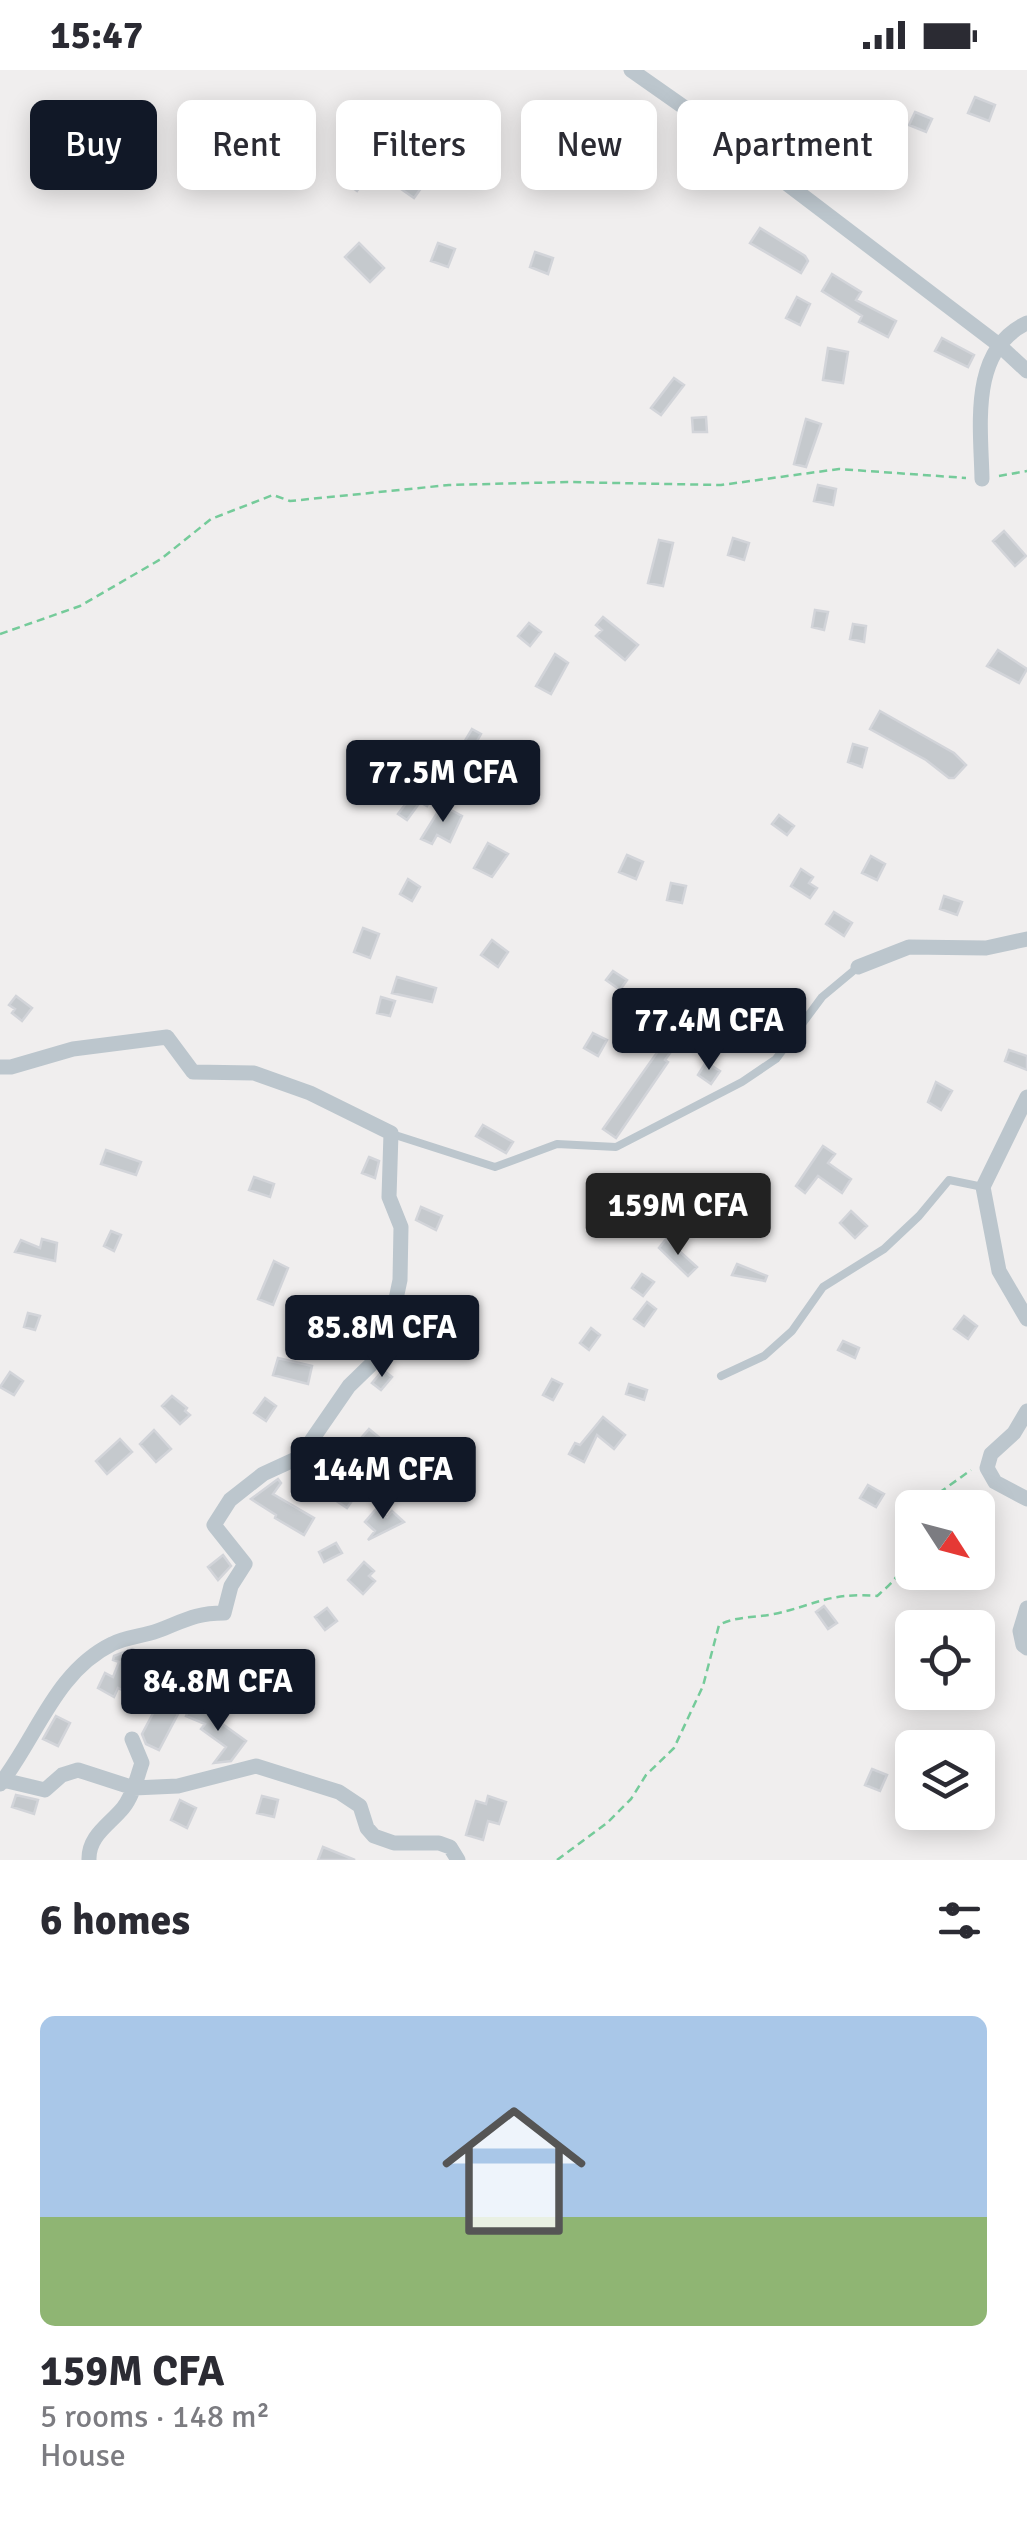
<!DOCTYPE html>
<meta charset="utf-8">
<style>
:root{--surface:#fff;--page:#f2f2f3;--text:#2b2b33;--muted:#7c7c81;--line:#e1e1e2;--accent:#111827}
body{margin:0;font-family:Signika,sans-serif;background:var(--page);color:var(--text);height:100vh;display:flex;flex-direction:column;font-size:38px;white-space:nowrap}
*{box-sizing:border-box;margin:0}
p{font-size:32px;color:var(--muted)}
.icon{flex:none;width:55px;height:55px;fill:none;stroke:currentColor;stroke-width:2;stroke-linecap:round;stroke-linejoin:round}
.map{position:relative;height:1790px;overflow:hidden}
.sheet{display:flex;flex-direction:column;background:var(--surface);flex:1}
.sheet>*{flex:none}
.top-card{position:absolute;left:30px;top:30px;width:968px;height:90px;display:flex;gap:20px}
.needle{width:65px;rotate:126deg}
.controls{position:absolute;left:895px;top:1420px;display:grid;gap:20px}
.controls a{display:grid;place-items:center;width:100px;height:100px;border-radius:15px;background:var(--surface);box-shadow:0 5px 25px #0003;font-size:50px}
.price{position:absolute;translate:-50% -85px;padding:0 22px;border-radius:10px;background:var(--accent);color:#fff;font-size:32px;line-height:65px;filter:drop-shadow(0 2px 5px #0008)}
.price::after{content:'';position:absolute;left:50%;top:60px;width:30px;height:22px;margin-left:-15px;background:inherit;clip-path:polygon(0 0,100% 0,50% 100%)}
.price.on{background:#222;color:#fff}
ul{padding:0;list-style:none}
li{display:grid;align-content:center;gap:20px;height:530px;padding:0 40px}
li+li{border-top:2px solid var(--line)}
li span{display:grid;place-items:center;height:310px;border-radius:15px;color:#555}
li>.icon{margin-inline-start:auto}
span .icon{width:180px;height:180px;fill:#fffc;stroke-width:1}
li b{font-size:42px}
h2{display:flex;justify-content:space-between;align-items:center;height:120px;padding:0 40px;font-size:42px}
.chip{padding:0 35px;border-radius:15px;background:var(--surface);box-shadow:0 5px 25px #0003;font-size:35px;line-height:90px}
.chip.on{background:var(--accent);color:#fff}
.status{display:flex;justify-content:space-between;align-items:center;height:70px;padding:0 50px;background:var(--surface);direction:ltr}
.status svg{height:28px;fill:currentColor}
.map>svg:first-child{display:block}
.building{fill:#c5c9cd;stroke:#d2d4d9;stroke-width:2.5}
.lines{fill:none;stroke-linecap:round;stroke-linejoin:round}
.path{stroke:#75cb9a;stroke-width:2.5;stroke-dasharray:8 5;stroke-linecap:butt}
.service{stroke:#bcc6cd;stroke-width:8}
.minor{stroke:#bcc6cd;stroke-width:15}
</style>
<div class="status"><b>15:47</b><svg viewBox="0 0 49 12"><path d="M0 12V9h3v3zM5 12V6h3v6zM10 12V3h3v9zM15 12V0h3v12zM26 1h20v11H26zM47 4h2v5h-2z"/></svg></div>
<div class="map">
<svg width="1027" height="1790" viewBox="0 0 1027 1790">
<rect width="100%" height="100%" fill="#f0eeee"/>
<path class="building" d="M975,27l20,8 -6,16 -21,-8z
M915,42l17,7 -6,13 -17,-7z
M830,51l18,10 -12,21 -18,-10z
M381,59l11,8 -11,13 -11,-9z
M793,64l15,8 -8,13 -14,-7z
M353,91l16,12 -12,18 -17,-13z
M406,91l23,16 -15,21 -23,-16z
M760,158l45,28 3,5 -7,12 -51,-30z
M359,173l25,25 -14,14 -25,-25z
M438,173l17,6 -7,18 -17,-6z
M535,182l18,6 -5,16 -18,-7z
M832,204l29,18 -5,8 40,21 -8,16 -29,-15 3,-6 -40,-25z
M797,227l13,7 -10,21 -14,-7z
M942,268l32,17 -6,12 -33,-16z
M828,278l20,4 -5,31 -20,-3z
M674,308l10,7 -23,30 -10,-7z
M706,347l1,15h-14l-1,-14z
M806,349l15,5 -15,43 -12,-3z
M818,415l18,4 -3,16 -19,-4z
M1004,461l22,25 -11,10 -22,-25z
M733,468l16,5 -5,17 -16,-5z
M659,470l14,3 -10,43 -15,-3z
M815,540l13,2 -4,18 -12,-3z
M603,547l35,28 -13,15 -29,-24 6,-6 -6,-5z
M529,553l12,9 -11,14 -12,-10z
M853,554l13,2 -2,16 -14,-3z
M998,580l29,19 -8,14 -32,-17z
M555,584l13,9 -17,31 -15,-8z
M880,641l74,42 12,12 -12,13h-5l-23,-18 -56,-31z
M472,659l9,5 -12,21 -9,-6z
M853,674l14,4 -5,19 -14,-5z
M518,696l20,8 -8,20 -20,-8z
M418,716l15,8 -6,12 -15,-8z
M410,728l8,7 -11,15 -9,-6z
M442,735l20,11 -12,26 -13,-7 -5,9 -11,-5z
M779,745l15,11 -7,9 -15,-11z
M488,773l20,11 -16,23 -18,-9z
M627,785l16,7 -7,17 -17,-7z
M871,786l14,8 -8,16 -15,-7z
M801,799l12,8 -4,6 8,5 -7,10 -19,-12z
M408,809l12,8 -8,14 -12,-7z
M671,813l15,3 -4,17 -15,-3z
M944,826l18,6 -5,13 -17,-6z
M834,842l18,11 -8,13 -18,-12z
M363,858l16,6 -9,24 -16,-6z
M492,870l16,12 -10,15 -17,-12z
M613,901l14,9 -7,10 -14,-10z
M397,907l39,11 -4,14 -40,-9z
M16,926l16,12 -10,13 -10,-8 3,-4 -6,-4z
M381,927l14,4 -5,15 -13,-3z
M593,963l14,7 -9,16 -14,-8z
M661,977l9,6 -5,7 3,2 -52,76 -13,-9z
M1009,980l18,6v14l-22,-9z
M706,992l14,9 -9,13 -13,-9z
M936,1012l16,9 -11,19 -13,-8z
M483,1055l30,17 -7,11 -30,-17z
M823,1076l12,8 -7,9 23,16 -9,14 -24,-17 -13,17 -9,-7z
M106,1080l35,12 -5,13 -35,-11z
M369,1087l10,4 -4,17 -13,-5z
M254,1107l20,7 -4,13 -21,-7z
M421,1137l21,9 -6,14 -20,-10z
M851,1141l16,15 -12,12 -15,-15z
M111,1161l10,4 -7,16 -10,-5z
M42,1169l15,4 -2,18 -40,-9 6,-12 19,8z
M666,1169l31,28 -9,9 -29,-28z
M274,1191l14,7 -15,37 -15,-6z
M737,1194l30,12 -2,5 -33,-6z
M642,1204l12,8 -11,14 -11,-8z
M647,1232l9,7 -12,17 -10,-7z
M28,1243l12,3 -5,14 -11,-3z
M964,1246l13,10 -9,13 -14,-10z
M591,1258l9,7 -11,15 -9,-7z
M843,1271l16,7 -4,10 -17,-8z
M278,1288l34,8 -4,18 -35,-9z
M383,1300l9,7 -11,13 -9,-7z
M10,1302l13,9 -9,14 -14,-8z
M552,1309l10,5 -9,16 -10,-5z
M629,1314l18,6 -3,10 -18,-6z
M172,1326l15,12 -2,3 5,4 -10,9 -18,-18z
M265,1328l11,8 -10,15 -12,-8z
M603,1347l22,18 -11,14 -17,-14 -13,27 -15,-8 6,-11 5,2z
M369,1359l11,9 -14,15 -10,-9z
M154,1360l17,19 -15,13 -16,-18z
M120,1369l12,13 -25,22 -11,-13z
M331,1402l15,9 -3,5 13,9 -9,13 -30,-20z
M278,1409l3,4 -8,11 41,24 -10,17 -29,-17 1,-3 -25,-16z
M868,1415l16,9 -8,13 -16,-9z
M377,1438l10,9 5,-6 12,11 -36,18 7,-9 -10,-9z
M336,1473l6,10 -18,9 -5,-10z
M223,1485l8,11 -13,14 -10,-13z
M364,1492l10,9 -5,5 6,5 -12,13 -15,-14z
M824,1536l13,17 -9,6 -12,-17z
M327,1538l10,13 -12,9 -10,-13z
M132,1579l13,5 -3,6 5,2 -4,10 -10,-4 -11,22 -4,-2 -4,9 -16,-9 7,-15 8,4 6,-15 -6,-2 1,-4z
M158,1634l20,10 -19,36 -13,-6 -4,-10z
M190,1636l8,4 1,-3 47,34 -15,20 -17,2 12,-16 -25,-18 4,-5 -19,-8z
M56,1646l14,7 -12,23 -15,-7z
M872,1699l15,6 -7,16 -15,-6z
M16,1725l22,5 -4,14 -22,-7z
M262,1726l16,4 -4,17 -17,-4z
M488,1726l18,6 -7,22 -11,-3 -5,19 -17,-5 10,-34 10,3z
M180,1730l16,8 -9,20 -16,-8z
M323,1777l32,13h-37z"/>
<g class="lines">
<path class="path" d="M999,406l28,-5
M0,564l80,-28 81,-47 50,-40 62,-24 17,6 159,-16 118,-3 154,3 118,-16 127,9
M918,1438l53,-38
M557,1790l50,-37 24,-24 15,-24 28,-27 29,-62 16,-61c17,-9 35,-7 55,-11 42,-9 55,-22 103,-18 9,-8 22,-18 25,-31 5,-23 -8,-32 10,-53"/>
<path class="service" d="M392,1064l103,33 62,-23 59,3 126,-65 34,-23 46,-62 36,-30
M721,1306l43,-20 28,-25 31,-44 61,-38 35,-33 30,-36 34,7"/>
<path class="minor" d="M631,0l84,59 284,216 28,26
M982,409c-1,-52 -13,-129 45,-156
M858,897l51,-20 77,1 41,-9
M0,997h11l62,-18 94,-12 26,35 61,1 56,20 81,40 -2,64 12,30 -1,53 -15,71 -36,35 -49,71 -37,17 -33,26 -16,25 31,39 -14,22 -7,27c-30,0 -40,8 -67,18 -14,5 -32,6 -45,13 -57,28 -75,93 -112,140
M1027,1027l-44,90 16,84 28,48
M1027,1341l-13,22 -23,21 -4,14 8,14 32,17
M1027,1538l-7,23 3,14 4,3
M3,1710l42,10 17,-15 16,-5 56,18 44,-2 78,-20 83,26 21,14 7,22 7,8 20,7h45l11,4 8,13
M89,1790c-1,-24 20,-35 34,-52 10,-12 14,-31 19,-45l-10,-24"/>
</g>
</svg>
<div class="controls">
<a><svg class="needle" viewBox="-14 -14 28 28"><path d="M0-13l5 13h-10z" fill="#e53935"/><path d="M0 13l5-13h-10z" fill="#7c7c81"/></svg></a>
<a><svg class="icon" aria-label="locate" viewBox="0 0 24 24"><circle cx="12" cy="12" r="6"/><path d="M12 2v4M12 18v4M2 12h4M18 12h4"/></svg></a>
<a><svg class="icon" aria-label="layers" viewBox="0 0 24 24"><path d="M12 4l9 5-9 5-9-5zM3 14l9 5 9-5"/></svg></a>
</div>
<b class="price" style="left:443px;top:755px">77.5M CFA</b>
<b class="price" style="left:709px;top:1003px">77.4M CFA</b>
<b class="price on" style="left:678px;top:1188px">159M CFA</b>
<b class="price" style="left:382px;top:1310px">85.8M CFA</b>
<b class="price" style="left:383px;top:1452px">144M CFA</b>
<b class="price" style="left:218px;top:1664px">84.8M CFA</b>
<div class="top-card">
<a class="chip on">Buy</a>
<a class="chip">Rent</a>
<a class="chip">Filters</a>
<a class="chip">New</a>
<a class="chip">Apartment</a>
</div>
</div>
<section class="sheet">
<h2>6 homes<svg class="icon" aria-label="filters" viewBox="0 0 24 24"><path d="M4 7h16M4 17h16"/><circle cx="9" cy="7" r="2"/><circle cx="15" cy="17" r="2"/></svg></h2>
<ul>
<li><span style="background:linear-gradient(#a9c7e8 65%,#8fb573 0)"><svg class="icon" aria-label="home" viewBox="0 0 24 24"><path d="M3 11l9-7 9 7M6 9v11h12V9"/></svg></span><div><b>159M CFA</b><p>5 rooms · 148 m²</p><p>House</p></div></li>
</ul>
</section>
